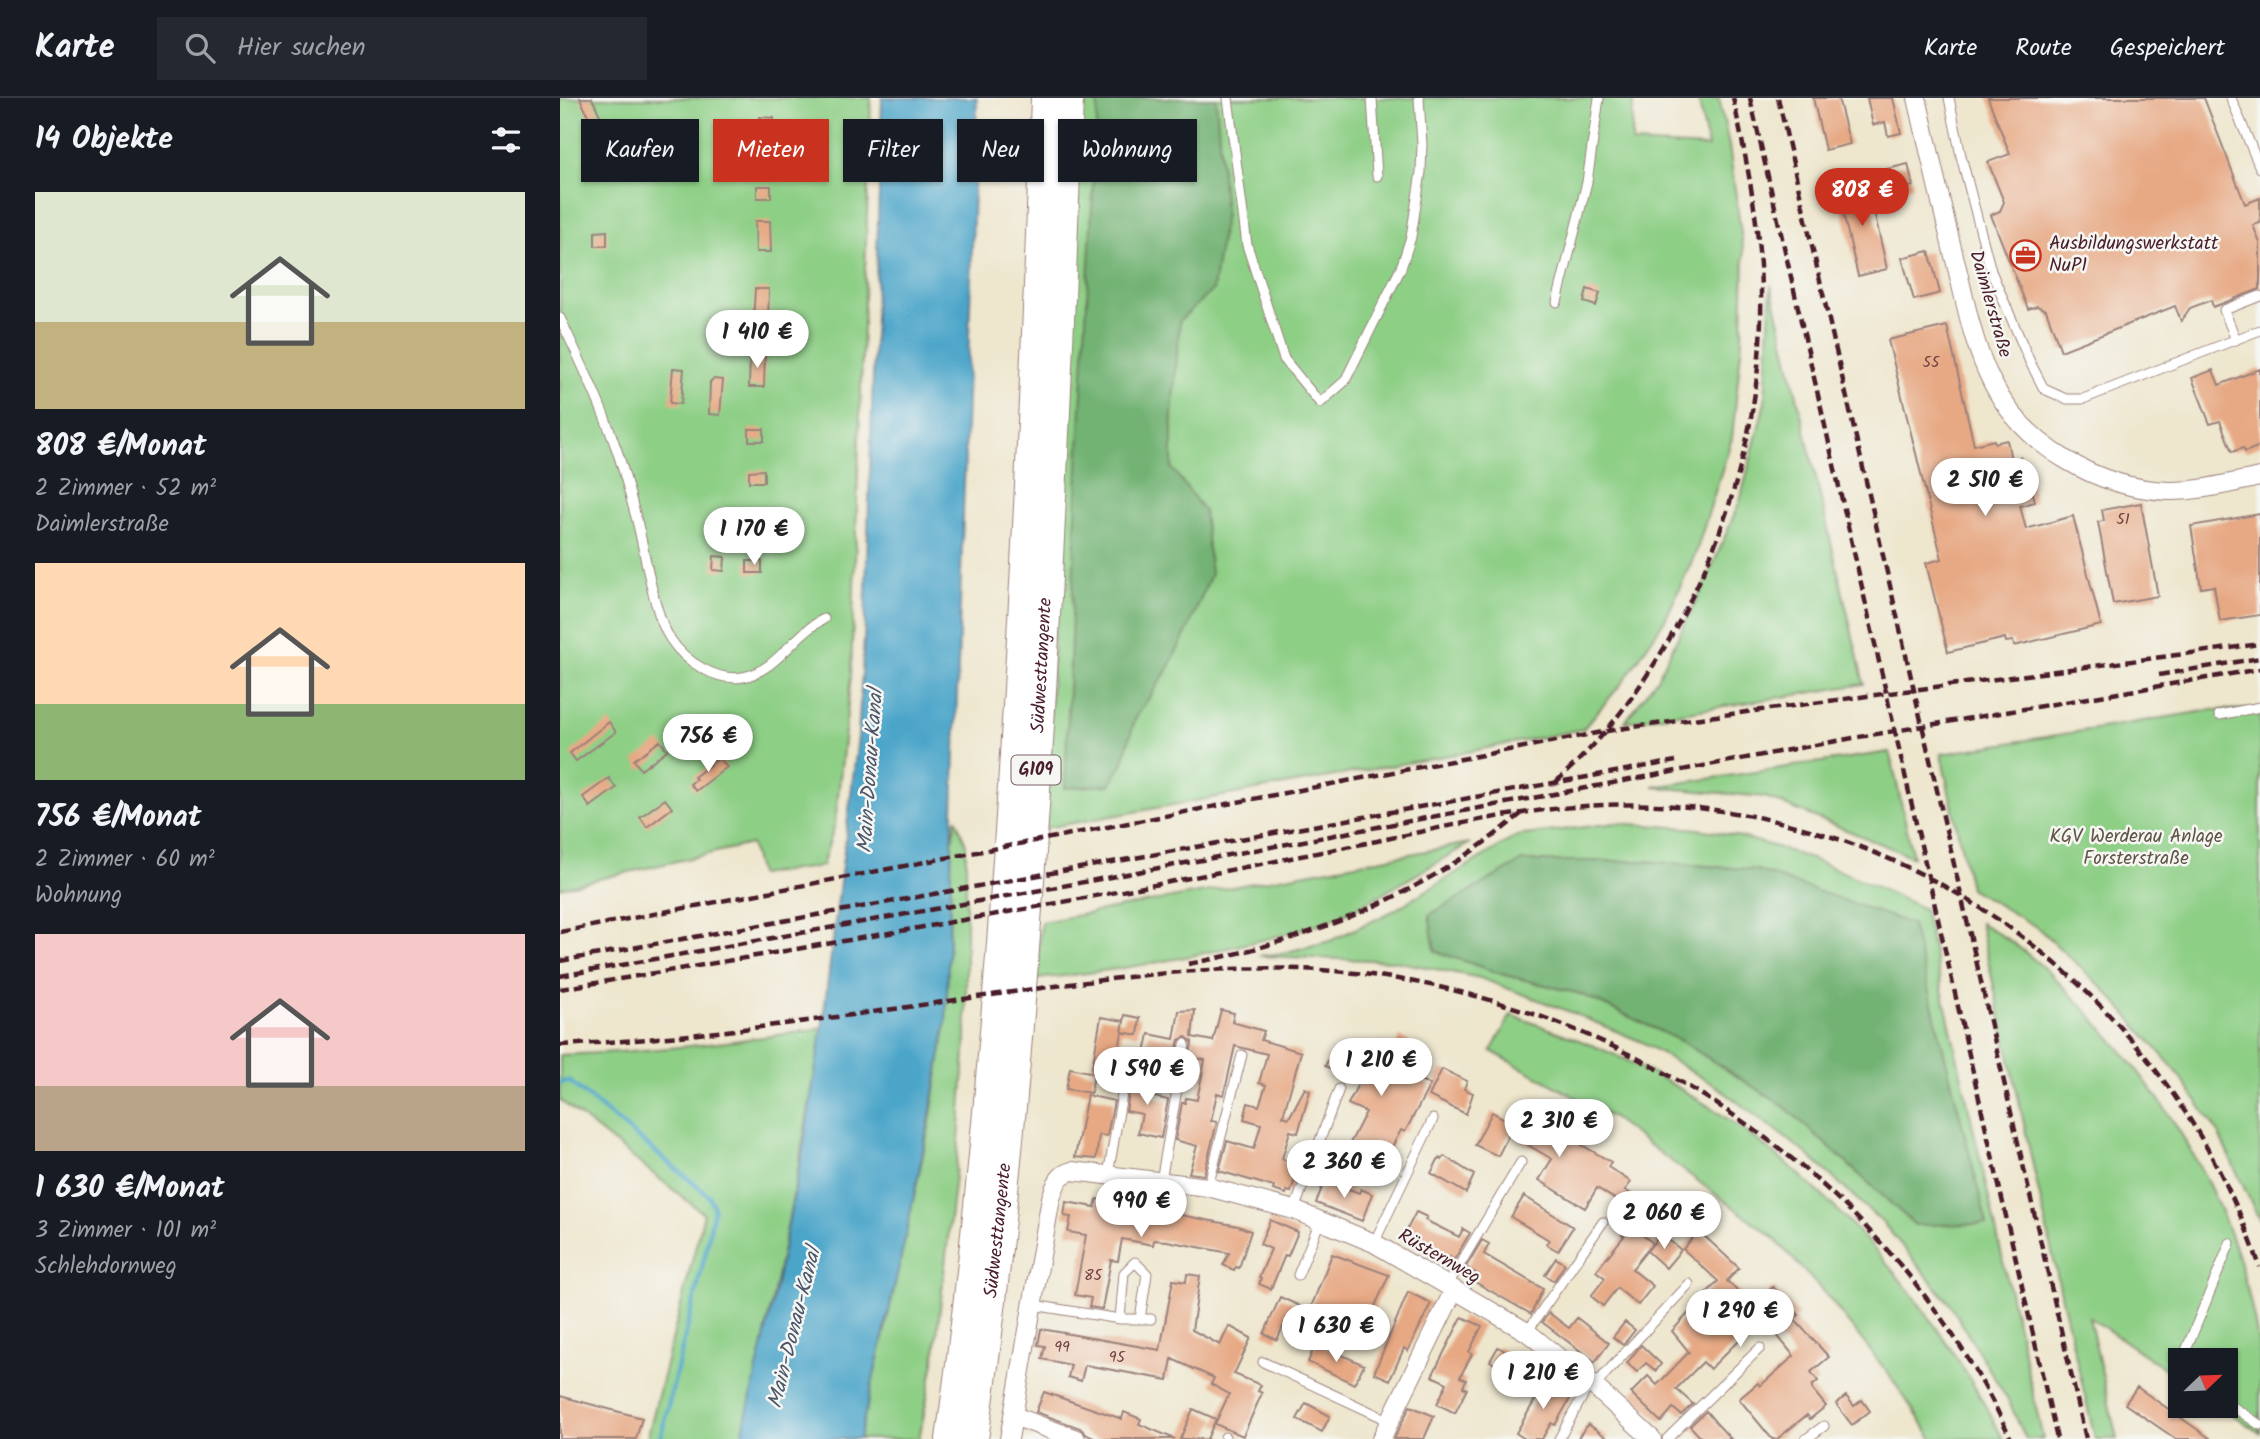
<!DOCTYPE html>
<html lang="de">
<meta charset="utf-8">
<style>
:root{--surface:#171b24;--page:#242831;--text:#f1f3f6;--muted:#9ea1a6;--line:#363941;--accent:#c8321e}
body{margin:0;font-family:Kalam,sans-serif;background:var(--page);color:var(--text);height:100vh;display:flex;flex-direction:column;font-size:26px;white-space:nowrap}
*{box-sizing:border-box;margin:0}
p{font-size:23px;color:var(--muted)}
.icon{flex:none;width:38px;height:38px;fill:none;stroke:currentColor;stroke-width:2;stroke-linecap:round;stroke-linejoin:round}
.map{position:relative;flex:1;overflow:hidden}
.panel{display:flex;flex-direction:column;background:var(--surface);width:560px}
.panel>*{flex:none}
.top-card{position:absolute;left:21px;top:21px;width:665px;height:63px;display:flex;gap:14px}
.needle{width:46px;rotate:67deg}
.controls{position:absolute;left:1608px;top:1250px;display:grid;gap:14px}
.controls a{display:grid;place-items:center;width:70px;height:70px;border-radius:0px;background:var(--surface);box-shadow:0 2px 5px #0004;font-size:35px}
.price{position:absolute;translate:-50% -60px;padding:0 16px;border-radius:24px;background:#fff;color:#222;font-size:23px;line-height:46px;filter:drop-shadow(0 2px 4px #0008)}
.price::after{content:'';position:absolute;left:50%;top:42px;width:21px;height:16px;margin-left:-10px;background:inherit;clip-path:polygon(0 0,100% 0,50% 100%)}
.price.on{background:var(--accent);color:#fff}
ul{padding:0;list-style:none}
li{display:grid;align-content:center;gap:14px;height:371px;padding:0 35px}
li span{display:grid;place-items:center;height:217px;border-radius:0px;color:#555}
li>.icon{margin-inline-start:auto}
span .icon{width:126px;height:126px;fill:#fffc;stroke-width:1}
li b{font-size:30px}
h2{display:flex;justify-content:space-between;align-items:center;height:84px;padding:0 35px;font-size:30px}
.chip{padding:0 24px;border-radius:0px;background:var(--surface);box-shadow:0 2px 5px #0004;font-size:24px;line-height:63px}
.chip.on{background:var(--accent);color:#fff}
header{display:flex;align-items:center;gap:42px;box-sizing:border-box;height:98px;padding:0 35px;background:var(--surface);border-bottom:2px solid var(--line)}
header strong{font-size:33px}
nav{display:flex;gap:38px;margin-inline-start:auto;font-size:24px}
.search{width:490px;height:63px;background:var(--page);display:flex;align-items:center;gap:18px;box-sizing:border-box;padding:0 24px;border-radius:0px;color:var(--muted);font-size:26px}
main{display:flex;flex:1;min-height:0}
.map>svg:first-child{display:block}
.green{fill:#8ecf86;stroke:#6c7758;stroke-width:2;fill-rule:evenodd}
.forest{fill:#72b273;stroke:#5e684f;stroke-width:2}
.water{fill:#4ba5c9;stroke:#4a627a;stroke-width:2}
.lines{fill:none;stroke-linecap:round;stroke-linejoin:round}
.stream{stroke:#4ba5c9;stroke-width:4.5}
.building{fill:#e7a984}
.service-casing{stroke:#9c827c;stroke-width:11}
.minor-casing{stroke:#9c827c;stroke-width:20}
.trunk-casing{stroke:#9c827c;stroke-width:32}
.service{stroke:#fff;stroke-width:9}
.minor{stroke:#fff;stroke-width:18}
.trunk{stroke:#fff;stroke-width:30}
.rail{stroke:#4a1f2b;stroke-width:4.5;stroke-dasharray:10 5;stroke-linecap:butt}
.labels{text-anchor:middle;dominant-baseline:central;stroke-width:5;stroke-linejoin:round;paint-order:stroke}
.number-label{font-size:16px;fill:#714241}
.shield{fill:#f6f6f2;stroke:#7e6067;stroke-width:2}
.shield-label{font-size:18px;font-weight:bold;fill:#4a1f2b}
.poi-label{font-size:19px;fill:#4a1f2b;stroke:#f6f6f2;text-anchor:start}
.street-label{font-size:19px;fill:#4a1f2b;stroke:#f6f6f2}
.park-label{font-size:19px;fill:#5e5446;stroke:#f6f6f2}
.water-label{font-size:21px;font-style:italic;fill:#4a556a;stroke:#f6f6f2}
</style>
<header>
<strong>Karte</strong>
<div class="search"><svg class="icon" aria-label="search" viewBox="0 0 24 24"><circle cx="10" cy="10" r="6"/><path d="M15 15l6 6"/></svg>Hier suchen</div>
<nav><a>Karte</a><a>Route</a><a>Gespeichert</a></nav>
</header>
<main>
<section class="panel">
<h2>14 Objekte<svg class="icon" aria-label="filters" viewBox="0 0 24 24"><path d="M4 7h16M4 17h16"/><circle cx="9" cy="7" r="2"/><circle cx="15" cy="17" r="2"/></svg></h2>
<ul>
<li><span style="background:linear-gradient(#dfe7d0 60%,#c2b280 0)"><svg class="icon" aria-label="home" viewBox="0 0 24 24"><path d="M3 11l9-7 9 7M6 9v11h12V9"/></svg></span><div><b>808 €/Monat</b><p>2 Zimmer · 52 m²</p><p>Daimlerstraße</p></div></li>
<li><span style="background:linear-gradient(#ffd9b3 65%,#8fb573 0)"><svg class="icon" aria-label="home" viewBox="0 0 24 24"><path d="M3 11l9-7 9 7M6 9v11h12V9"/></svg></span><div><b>756 €/Monat</b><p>2 Zimmer · 60 m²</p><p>Wohnung</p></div></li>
<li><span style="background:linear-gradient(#f6c9c9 70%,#b9a48a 0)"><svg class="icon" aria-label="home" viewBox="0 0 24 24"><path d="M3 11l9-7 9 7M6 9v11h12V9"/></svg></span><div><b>1 630 €/Monat</b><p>3 Zimmer · 101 m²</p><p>Schlehdornweg</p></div></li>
</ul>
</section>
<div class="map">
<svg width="1700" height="1341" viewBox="0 0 1700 1341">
<rect width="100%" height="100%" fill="#f6f6f2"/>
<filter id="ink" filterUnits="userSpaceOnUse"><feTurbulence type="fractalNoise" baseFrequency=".0143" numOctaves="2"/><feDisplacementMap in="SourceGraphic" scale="14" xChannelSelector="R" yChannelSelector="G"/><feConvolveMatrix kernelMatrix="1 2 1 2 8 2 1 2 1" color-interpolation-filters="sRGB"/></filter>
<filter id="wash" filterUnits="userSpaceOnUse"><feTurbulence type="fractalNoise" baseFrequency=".00686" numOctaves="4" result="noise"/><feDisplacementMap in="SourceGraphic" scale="28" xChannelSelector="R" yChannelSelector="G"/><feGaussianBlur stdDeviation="1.57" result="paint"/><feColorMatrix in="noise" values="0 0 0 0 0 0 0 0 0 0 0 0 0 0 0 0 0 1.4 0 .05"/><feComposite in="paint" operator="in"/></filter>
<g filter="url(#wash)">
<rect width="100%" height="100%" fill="#eee6cd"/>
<path class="green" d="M0,0h311l-20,577 -16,149 -13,42 -63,9 -8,-31 -191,44z
M518,0h555l-1,45 76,4 -10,-49h21l10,48 15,109 -2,86 -10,97 -36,114 -30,66 -43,64 -40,47 -121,24 -417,75z
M1211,187l93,399 -239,38 33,-45 49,-98 33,-78 25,-99z
M1700,611v512l-44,-92 -40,-58 -68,-78 -70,-65 -68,-40 -29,-134 270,-44z
M1330,654l23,105 -148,-60 -112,-10z
M396,720l10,27v194l-7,101 -25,222 -15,77h-60l26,-109 45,-207 16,-101 6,-177z
M1055,725c34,3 69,3 102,9 72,13 141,46 207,77l119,530h-17l-17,-37 -59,-98 -66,-80 -78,-71 -90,-67 -74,-44 -69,-29 -93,-35 -85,-17 -136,-5 24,-3 47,-12 61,-29 126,-76zM962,763h122l113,9 158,355 -130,-118 -104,-66 -100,-47 -80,-20z
M910,745c-42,25 -83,50 -126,71 -34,15 -72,24 -108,32 -67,16 -131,26 -200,33l5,-57z
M1420,825c44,22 80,59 113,95 88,96 149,204 167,336 0,25 0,53 0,79l-41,-28h7v-45h-46v19l-91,-62 28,122h-22l-33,-141z
M951,917c40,15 81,28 119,47 163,79 292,217 373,377h-70l-43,-63 -62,-79 -56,-61 -159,-118 -122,-67z
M262,930c-22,138 -48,275 -81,411h-94l57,-225 -144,-114v-45c88,-3 174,-12 262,-27z"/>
<path class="forest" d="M538,0h118l9,115 -12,77 -33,30 -8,95v53l32,43 7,63 -22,53 -23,45 -31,47 -12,43 -13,23 -45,3 13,-322z
M962,763h122l113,9 155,54 75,300 -72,1 -130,-118 -104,-66 -100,-47 -80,-20 -66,-23 -6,-36z"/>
<path class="water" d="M322,0h95l-31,924c-22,140 -54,279 -87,417h-118l32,-139 30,-151 19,-121 36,-291 7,-115z"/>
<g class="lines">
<path class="stream" d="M0,984l9,-1 140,115 5,12 -8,43 -46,188"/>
</g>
<g id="blocks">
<path class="building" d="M20,0h12l12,26 -10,5z
M1253,0h25l12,46 -25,6z
M1307,0h26l8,35 -13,3 -3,-14 -12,3z
M1428,0h216l41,106 15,-6v25l-7,2 7,18v46l-47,18 -2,-7 -21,8 -9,13 -6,-15 -114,45 -15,-41 -9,-4 -9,3 -37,-94 9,-4 4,-9 -16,-40 22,-8z
M199,19l15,1v11h-15z
M1348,66l5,22 -20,5 -6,-22z
M1307,82l20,89 -29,7 -21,-89z
M197,88h14v12h-14z
M195,123h15l1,31h-15z
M47,133v15h-12v-14z
M1369,153l11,42 -26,7 -12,-42z
M195,191h14l-1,34 -15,-1z
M1027,191l13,4 -4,13 -12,-4z
M1387,228l27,119 20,-5 1,3 12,-3 4,20 9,-3 5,21 4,-1 6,25 -15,4 6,23 47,-13 28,109 -87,21 -1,-5 -7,1 -1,-4 -57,14 -22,-89 16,-4 -54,-219z
M190,256h15l-1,33h-15z
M113,270l11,1 -3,35 -11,-1z
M1700,271v77l-15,6 -2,-4 -11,4 -12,-31 -10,3 -18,-46 21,-8 6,15z
M153,281l10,1 -3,35 -11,-1 1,-32z
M189,331h15v12h-15z
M204,372v12h-15v-11z
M1581,405l17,93 -45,8 -15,-82 6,-1 -2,-11z
M156,413l11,1 -1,14 -12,-1z
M1700,416v101l-40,6 -6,-35 -13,2 -10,-62z
M188,424h15v12h-15z
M154,458l11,1 -1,14 -11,-1z
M187,463h15v12h-15z
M49,624l7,10 -40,29 -6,-8z
M100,643l7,9 -26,20 -7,-10z
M159,660l8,9 -31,24 -6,-7 6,-5 -2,-2z
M49,680l7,10 -26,19 -7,-10z
M105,701l7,9 -25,19 -7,-10z
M635,912l-3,27 21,4 8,-31 13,3 -2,9 32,9 -3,9 40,12 -18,64 6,2 16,-30 5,3 -12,42 -8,-2 -8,28 17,6 -8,27 -5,-1v3l-13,-4 1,-3 -55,-16 8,-30 27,8 7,-25 -17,-5 4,-16 11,3 7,-21 -7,-2 8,-29 -32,-8 -11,49 -7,-2 -6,28 6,1 -13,53 -15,-2 8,-27 -22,-6 7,-37h3l1,-5 11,2 8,-40 -15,-3 2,-15 -6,-5 -7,3 -3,14 -5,-1 -3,15 -25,-5 6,-29 25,5 5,-28z
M565,917l15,3 -2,17 -16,-3z
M541,919l23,4 -9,51 -23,-4z
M840,939l11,6 -8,15 13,7 -5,10 19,10 -25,47 -4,-2 -20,37 -34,-18 19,-37 -18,-8 11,-22 -34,-16 7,-14 17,9 7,-15 31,16z
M510,970l24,5 -3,20 -25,-4z
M882,971l25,12 -3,8 9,4 -7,21 -37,-18z
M573,974l17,3 -5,20 23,5 -7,38 -23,-5 4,-19 -16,-3z
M527,997l27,6 -7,35 -8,-1 -3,24 -21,-2z
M960,1011l91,53 -3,5 23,15 -6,8 12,8 -7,11 -33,-21 -12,20 -46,-28 13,-21 -43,-25 -11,22 -23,-11 17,-33 20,11z
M884,1058l30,19 -8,18 -35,-20 8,-15 2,2z
M765,1082l34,13 2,-4 11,5 -10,27 -46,-18z
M964,1098l49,31 -15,24 -12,-7 3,-4 -38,-23z
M537,1101l141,27 13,5 -12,37 -3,-1 -2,3 -11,-5 6,-12 -62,-12 -13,-1 -1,5 -31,-6 -4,22 -7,-1 -9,49 -13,-2 2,-9 -16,-3 11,-60 -18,-3 3,-15 -7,-1 2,-14 29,5z
M856,1114l11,5 -2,3 34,17 4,-8 7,4 -16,27 -4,-3 -3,5 -45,-23z
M710,1122l28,12 -10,24 -3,-1 -14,34 -12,-5 2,-5 -2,-1 12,-29 -11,-5z
M1069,1127l24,18 -21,26 21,17 -15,19 -21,-17 -14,18 -12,-10 14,-18 -9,-7 28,-35 -2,-1z
M1139,1133l40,37 -12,13 26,25 20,-19 26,28 -5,4 35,38 -18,15 7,9 -6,5v3l14,17 -16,13 -3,-4 -30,24h-5l-33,-40 19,-16 2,3 34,-30 -32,-39 -52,52 -7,-7 -27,27 17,15 -12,11 -8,-7 -12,14 -30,-29 17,-17 9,9 32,-33 -17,-21 46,-50 -35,-32z
M1105,1139l16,13 -15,18 -19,-17 11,-13 3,4z
M922,1142l7,4 -5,10 59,35 -12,25 -56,-32 4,-7 -13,-8z
M772,1156l57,21 -17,38 -3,4 -6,-3 -7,16 -46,-20z
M996,1160l9,6 -11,17 -9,-6z
M627,1176l13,2 -8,54 28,15 9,-19 22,12 -17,36 27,11 -3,6 4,2 -19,43 -28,-12 14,-30 -18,-10 3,-6 -42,-19 -4,21 -83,-15 -4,16 -13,-4 3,-12 -29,-6 3,-13 -7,-1 3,-16 119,21 13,-70 13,2z
M848,1194l23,11 -23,48 -4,-3 -14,32 -16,-7z
M720,1199l31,14 -6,15 -18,-8 -10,22 -13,-6z
M989,1215l20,15 8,-10 32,25 -14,19 -53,-40z
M902,1219l20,9 -13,26 3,2 -12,23 6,3 -3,7 4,2 -12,24 -18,-9 10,-21 -15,-7z
M1065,1224l10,8 -12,15 -10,-8z
M756,1245l48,22 -10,19 -46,-22z
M1081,1247l20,19 -5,7 -10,-8 -9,9 -10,-9z
M938,1249l18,10 2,-3 12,7 -11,19 -29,-19z
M978,1281l33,18 -16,28 -4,-2 -9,16h-17l-9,-6 19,-33 -7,-4z
M1577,1289l74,52h-35l-51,-35z
M484,1294l78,27 2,-7 17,7 -2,5 36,15h-79l-9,-4 -7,-7 -44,-16z
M0,1298l82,22 -6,21h-76z
M1286,1298l8,10 8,-6 8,11 -18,14 -16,-21z
M746,1305l24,13 -8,16 -25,-13z
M850,1308l24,10 -10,23h-30z
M633,1311l23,10 -9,20h-27z
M1146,1313l10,12 15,16h-29l-12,-13z
M1028,1326l21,15h-32z"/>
</g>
</g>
<g filter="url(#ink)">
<use href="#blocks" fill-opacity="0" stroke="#9c827c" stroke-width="2"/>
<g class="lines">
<defs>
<path id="service" d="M668,0l19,147 37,114 36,44 25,-22 56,-113 10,-31 10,-65 1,-28 -3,-46
M812,0l5,78
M1389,0l12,58 30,115 39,91 14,27 22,10h17l177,-69
M1671,0l29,70
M997,204l30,-120 12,-84
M0,220c20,42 40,84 55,127 9,24 14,48 21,72 9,32 17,98 35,123 14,21 45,42 72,37 35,-7 50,-43 81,-58
M1676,242l-12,-30 36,-14
M1659,617l41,-8
M548,1077l21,-121
M601,1083l24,-137
M648,1089l34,-132
M734,1112l45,-121
M814,1145l59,-124
M738,1177l22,-54
M887,1188l74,-124
M473,1207l87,14h31
M560,1221l4,-46 11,-11 12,12 -7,45
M967,1234l76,-110
M1622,1262l48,-117
M703,1264l127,59
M1620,1265l-2,7 2,2
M1034,1288l95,-102
M1666,1304l34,23
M665,1341v-2
M999,1341l31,-56
M1107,1341l93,-91
M1246,1341l18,-13"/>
<path id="minor" d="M1357,0c13,56 25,111 39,166 10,40 17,81 36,118 32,65 107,107 178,109 30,0 61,-8 90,-14
M454,1318l62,23
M449,1341l42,-241c5,-13 6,-23 21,-27l136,16 86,23 80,33 153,89 67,54 58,53
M821,1341l73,-149"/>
<g id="trunk">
<path d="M391,1341c26,-183 42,-367 55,-551 19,-263 31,-527 40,-790"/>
<path id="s1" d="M413,1341c30,-210 47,-421 61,-632 15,-236 25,-473 34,-709"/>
</g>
</defs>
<use href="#service" class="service-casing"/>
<use href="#minor" class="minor-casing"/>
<use href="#trunk" class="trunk-casing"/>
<use href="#service" class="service"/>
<use href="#minor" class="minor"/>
<use href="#trunk" class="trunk"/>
<path class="rail" d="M1190,0l307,1341
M1218,0l308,1341
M1599,577l101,-17
M996,684c20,-19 41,-39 58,-61 101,-129 156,-292 146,-455 -3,-57 -15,-113 -27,-168
M0,834l1058,-203 642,-85
M0,863l1116,-200
M628,866c122,-23 239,-70 334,-151
M0,878l492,-88 801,-150 407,-69
M0,891c197,-33 393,-66 589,-103 76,-15 152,-30 228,-45 75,-16 151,-33 228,-36 297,-12 561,183 655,462
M0,947c140,-7 278,-28 417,-48 122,-17 246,-37 369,-25 149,15 290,72 410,159 108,78 200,187 255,308"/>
</g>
</g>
<defs>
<symbol id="office-ring" viewBox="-11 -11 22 22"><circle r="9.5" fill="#f6f6f2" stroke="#c8321e" stroke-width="1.5"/><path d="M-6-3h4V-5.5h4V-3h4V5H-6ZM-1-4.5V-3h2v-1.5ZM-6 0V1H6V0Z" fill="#c8321e"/></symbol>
</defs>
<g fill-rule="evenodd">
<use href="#office-ring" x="1448" y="140" width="35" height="35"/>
</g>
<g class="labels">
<g class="number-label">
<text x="1371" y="264">55</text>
<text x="1563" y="421">51</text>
<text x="533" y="1177">85</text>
<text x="502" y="1249">99</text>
<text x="557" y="1259">95</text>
</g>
<rect class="shield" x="451.5" y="657.5" width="49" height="29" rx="5"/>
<g class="shield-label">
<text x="476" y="672">G109</text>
</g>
<g class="poi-label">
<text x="1489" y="146">Ausbildungswerkstatt<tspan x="1489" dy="22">NuP1</tspan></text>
</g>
<g class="street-label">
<text transform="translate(1430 206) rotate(74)">Daimlerstraße</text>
<text stroke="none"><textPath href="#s1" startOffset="777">Südwesttangente</textPath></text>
<text stroke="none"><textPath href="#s1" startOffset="210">Südwesttangente</textPath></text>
<text transform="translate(879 1159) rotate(30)">Rüsternweg</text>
</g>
<g class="park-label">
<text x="1576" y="739">KGV Werderau Anlage<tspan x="1576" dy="22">Forsterstraße</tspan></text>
</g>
<g class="water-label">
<text transform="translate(311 673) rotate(-86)">Main-Donau-Kanal</text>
<text transform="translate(235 1230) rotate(-76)">Main-Donau-Kanal</text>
</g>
</g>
</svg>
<div class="controls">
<a><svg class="needle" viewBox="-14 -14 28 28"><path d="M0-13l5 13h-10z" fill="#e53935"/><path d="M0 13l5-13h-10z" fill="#9ea1a6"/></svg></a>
</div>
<b class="price on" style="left:1302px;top:130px">808 €</b>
<b class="price" style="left:197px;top:272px">1 410 €</b>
<b class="price" style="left:1425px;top:420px">2 510 €</b>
<b class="price" style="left:194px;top:469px">1 170 €</b>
<b class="price" style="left:148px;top:676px">756 €</b>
<b class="price" style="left:821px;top:1000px">1 210 €</b>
<b class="price" style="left:587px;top:1009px">1 590 €</b>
<b class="price" style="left:999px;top:1061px">2 310 €</b>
<b class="price" style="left:784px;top:1102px">2 360 €</b>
<b class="price" style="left:581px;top:1141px">990 €</b>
<b class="price" style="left:1104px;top:1153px">2 060 €</b>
<b class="price" style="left:1180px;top:1251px">1 290 €</b>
<b class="price" style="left:776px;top:1266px">1 630 €</b>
<b class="price" style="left:983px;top:1313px">1 210 €</b>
<div class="top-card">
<a class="chip">Kaufen</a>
<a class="chip on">Mieten</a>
<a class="chip">Filter</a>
<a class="chip">Neu</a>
<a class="chip">Wohnung</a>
</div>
</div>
</main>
